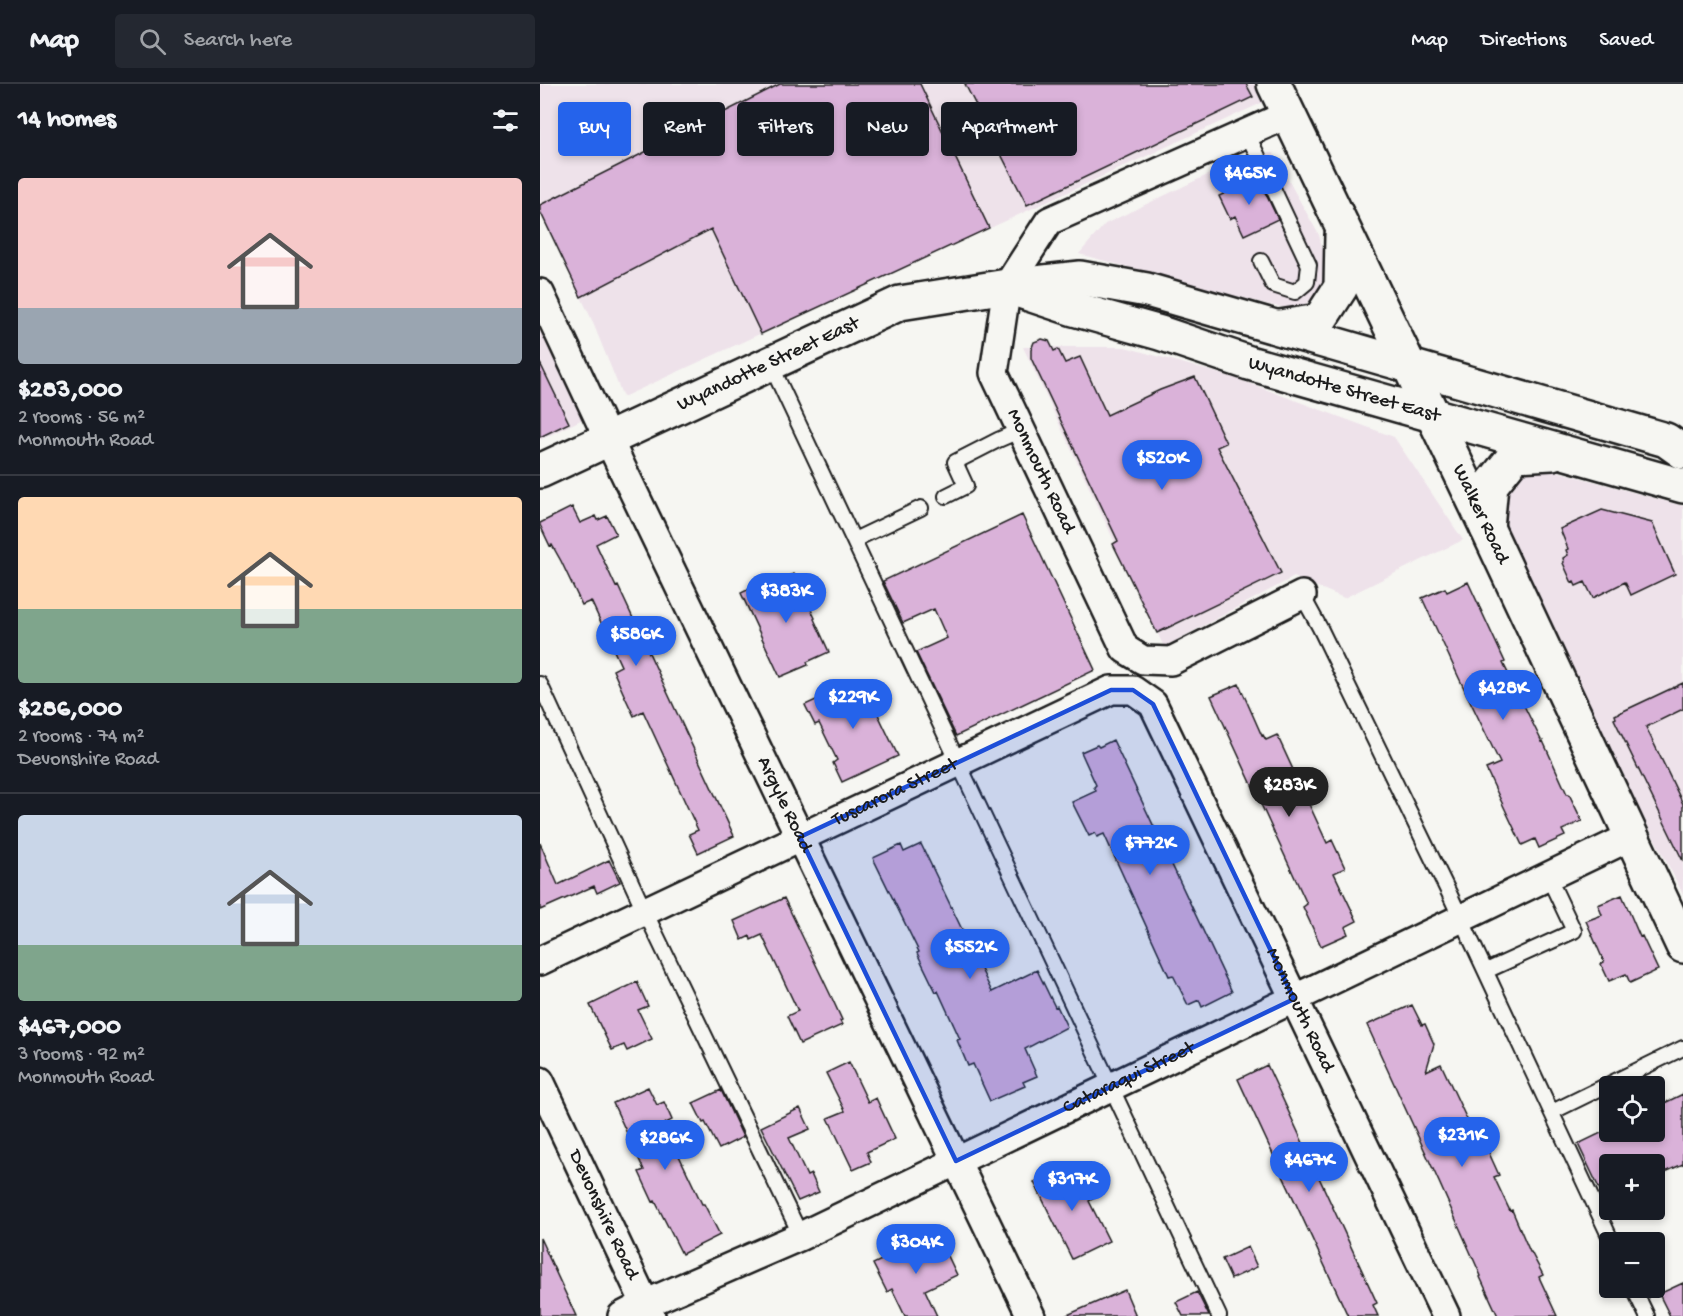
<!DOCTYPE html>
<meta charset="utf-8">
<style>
:root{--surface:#171b24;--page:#242831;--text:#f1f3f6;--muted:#9ea1a6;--line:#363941;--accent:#2563eb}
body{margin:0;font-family:"Gochi Hand",sans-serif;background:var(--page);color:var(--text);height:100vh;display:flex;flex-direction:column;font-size:22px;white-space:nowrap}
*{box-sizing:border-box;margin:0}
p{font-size:20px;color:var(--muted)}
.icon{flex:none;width:33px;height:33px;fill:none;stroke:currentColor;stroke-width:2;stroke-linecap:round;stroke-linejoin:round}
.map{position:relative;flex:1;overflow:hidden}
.details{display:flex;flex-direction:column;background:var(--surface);width:540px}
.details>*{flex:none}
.banner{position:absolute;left:18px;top:18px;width:570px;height:54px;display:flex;gap:12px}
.tools{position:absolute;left:1059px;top:992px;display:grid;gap:12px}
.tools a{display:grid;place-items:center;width:66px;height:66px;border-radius:6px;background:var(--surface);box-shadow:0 3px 9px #0003;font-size:30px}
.price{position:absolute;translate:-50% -51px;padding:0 14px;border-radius:21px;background:var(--accent);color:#fff;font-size:20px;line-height:39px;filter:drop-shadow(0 2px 3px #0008)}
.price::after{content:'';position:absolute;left:50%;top:36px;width:18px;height:14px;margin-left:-9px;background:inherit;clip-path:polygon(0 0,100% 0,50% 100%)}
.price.current{background:#222;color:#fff}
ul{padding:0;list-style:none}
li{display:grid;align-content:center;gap:12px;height:318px;padding:0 18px}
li+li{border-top:2px solid var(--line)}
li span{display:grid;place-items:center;height:186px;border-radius:6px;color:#555}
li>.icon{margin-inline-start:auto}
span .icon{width:108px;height:108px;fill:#fffc;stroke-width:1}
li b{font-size:26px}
h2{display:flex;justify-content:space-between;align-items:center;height:72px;padding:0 18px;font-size:26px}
.pill{padding:0 21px;border-radius:6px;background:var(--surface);box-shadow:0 3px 9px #0003;font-size:21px;line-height:54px}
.pill.current{background:var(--accent);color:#fff}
header{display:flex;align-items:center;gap:36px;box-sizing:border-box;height:84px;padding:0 30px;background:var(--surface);border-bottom:2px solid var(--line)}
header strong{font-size:28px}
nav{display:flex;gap:33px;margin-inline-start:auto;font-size:21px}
.search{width:420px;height:54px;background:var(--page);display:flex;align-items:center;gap:15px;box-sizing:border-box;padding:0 21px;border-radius:6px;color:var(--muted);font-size:22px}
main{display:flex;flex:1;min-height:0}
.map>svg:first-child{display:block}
.built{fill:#eee2ea}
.building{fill:#dab2d9;stroke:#1c1c1c;stroke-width:1.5}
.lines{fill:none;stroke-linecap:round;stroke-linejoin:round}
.service-casing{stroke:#1c1c1c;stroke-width:18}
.minor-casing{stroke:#1c1c1c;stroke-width:32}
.secondary-casing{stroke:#1c1c1c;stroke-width:38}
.service{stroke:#f6f6f2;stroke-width:14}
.minor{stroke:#f6f6f2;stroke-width:27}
.secondary{stroke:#f6f6f2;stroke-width:33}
.marked{fill:#1d4ed8;fill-opacity:0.2;stroke:#1d4ed8;stroke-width:4.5;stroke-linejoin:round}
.labels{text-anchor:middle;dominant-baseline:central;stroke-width:5;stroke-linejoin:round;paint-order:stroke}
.street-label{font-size:20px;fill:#1c1c1c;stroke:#f6f6f2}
</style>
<header>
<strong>Map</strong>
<div class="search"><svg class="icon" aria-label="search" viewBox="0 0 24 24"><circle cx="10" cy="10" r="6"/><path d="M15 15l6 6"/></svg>Search here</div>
<nav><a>Map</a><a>Directions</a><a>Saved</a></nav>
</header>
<main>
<section class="details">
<h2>14 homes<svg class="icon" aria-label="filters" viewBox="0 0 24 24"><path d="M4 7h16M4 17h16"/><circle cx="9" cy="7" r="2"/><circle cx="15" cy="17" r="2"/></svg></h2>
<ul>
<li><span style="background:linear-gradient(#f6c9c9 70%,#9aa5b1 0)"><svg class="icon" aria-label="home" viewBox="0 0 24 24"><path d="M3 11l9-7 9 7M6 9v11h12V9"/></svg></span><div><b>$283,000</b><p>2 rooms · 56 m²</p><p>Monmouth Road</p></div></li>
<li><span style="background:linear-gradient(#ffd9b3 60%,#7fa58c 0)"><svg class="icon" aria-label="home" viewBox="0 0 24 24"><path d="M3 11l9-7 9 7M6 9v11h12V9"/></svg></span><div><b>$286,000</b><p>2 rooms · 74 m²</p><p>Devonshire Road</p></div></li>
<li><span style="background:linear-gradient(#c9d6e8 70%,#7fa58c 0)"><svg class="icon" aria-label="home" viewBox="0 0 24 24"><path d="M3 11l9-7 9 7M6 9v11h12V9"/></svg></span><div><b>$467,000</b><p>3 rooms · 92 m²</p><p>Monmouth Road</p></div></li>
</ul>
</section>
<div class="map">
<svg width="1143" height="1232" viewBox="0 0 1143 1232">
<rect width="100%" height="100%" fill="#f6f6f2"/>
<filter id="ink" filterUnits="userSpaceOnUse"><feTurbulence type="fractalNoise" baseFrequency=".0167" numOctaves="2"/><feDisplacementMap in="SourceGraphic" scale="12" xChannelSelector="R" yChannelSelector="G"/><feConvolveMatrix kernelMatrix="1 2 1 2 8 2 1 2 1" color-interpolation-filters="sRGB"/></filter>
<g filter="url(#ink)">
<path class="built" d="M0,0h720l8,16 -645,297 -32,-79 -51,-107z
M733,69l46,82 12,47 -31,27 -26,-3 -195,-52 26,-30 146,-70z
M0,209l57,119 -57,28z
M483,263h102l110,31 159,59 69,103 -119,58 -50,-21 -130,70z
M1002,383l141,39v388l-87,-169 -97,-208 11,-38 14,-8z"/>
<path class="building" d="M240,0h140l69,144 -228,106 -50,-105 -130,68 -41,-86v-6z
M425,0h281l7,13 -226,108z
M718,94l20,41 -34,16 -9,-19 -5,3 -11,-23z
M502,255l7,2 5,10 4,-2 7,14 15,-6 27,58 53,-25 35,-13 31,66 -9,4 64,126 -124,60 -44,-89 5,-3 -87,-183v-8l3,-8z
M0,279l29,60 -29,14z
M32,423l8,16 16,-7 2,4 9,-4 9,18 -20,10 20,43 2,-1 116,250 -36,17 -9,-19 9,-4 -55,-119 -9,5 -9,-19 -12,-27 8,-4 -30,-65 -9,4 -21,-44 -9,-16 -2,1 -10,-21v-2z
M1062,426l50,13 23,51 -44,21 -6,-13 -32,16 -8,-16 -9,4 -2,-4 -2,1 -9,-20 1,-1 -1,-4 5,-3 -2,-5 2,-1 -8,-20z
M482,431l73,155 -139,66 -40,-84 31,-14 -13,-29 -31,14 -20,-42z
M254,490l21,44 -1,1 15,33 -22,10 1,3 -28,12 -39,-84 27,-13 2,5z
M928,498l37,80 -2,1 39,79 1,-1 24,53h2l13,27 -20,9 3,6 -26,12 -4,-9 -13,6 -19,-40 -17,-36 14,-6 -41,-85 -37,-80 23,-10 2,4z
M321,595l37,77 -56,26 -9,-19 4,-3 -18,-37 -4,2 -10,-20z
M1143,599v26l-37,18 37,77v57l-69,-142 2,-1 -1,-3z
M699,600l23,52 1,-1 3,5 11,-5 50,108 5,-3 13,28 -11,5 23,48 -12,6 3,7 -27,12 -18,-39 4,-3 -96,-208z
M573,656l119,252 -30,15 -3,-7 -11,5 -15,-30 -4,1 -65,-142 -7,3 -2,-4 -6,3 -17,-34 24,-11 -2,-4 2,-2 -15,-33 16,-7 2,2z
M0,759l18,42 51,-25 11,22 -23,11 -3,-7 -54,24z
M381,760l71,148 45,-22 18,37 2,-1 10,21 -42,22 12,27 -14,6 2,4 -35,15 -17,-37 -5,2 -11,-26 3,-1 -22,-48 -2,1 -19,-39 2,-1 -46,-94 28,-13 3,7z
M1082,811l18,42 2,-1 16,34 -28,13 -4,-9 -17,7 -8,-17 3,-2 -18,-41 16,-6 -4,-10z
M244,814l47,98 11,24 -2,1 2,4 -42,19 -13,-28 11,-5 -36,-76 -11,5 -1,-4 -8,4 -8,-19z
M97,898l11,24 -10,4 14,29 -25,12 -3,-6 -12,5 -22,-45z
M872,921l10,20 3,-1 9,20 -8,27 15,-7 38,81 5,-3 15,33 -5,2 16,34 2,-1 18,42h1l12,23 -4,2 18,39h-59l-18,-39 1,-1 -42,-94 -72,-157z
M309,978l19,40 8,-4 19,41 -28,13 4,10 -18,8 -25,-52 17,-7 -19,-38z
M727,981l110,238 -4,2 5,11h-30l-110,-237z
M108,1003l9,18 7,-3 8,18 -8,4 38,80h2l16,31 -38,19 -27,-53 -2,1 -14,-30 5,-2 -31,-67z
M181,1006l22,47 -24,12 -14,-27 -2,1 -10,-20z
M1143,1010v70l-29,13v-13h-44v47l-32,-67 27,-13h49v-23z
M260,1024l10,21 -21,9 18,38 4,-2 8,18 -21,9 -37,-74z
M527,1082l9,20 10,-4 8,16 -5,3 20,40 -37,18 -38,-77z
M397,1149l20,42 -32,15 12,26h-32l-13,-27 -5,3 -14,-28z
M0,1154l36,78h-36z
M708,1163l9,20 -26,12 -9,-20z
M1143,1199v33h-13l-11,-22z
M585,1206l11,26h-71z
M657,1208l12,24h-26l-7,-14z"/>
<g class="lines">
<defs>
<path id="service" d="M707,49l62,132 -2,17 -12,10 -22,-7 -12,-24
M230,279l449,953
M406,412l20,-10 -11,-24 43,-22 23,-10
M314,456l67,-32
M762,511l18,33 129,265 163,349
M0,600l98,213 163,339
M946,887l88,-40 -26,-55
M1012,1028l131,-64
M1093,1203l14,29"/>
<g id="minor">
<path id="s1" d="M749,30l-240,107 -42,65 -13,87 131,276 18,11 28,1 131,-66"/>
<path id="s2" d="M0,209l81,173 410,850"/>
<path id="s3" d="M0,877l571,-271h22l20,14 293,612"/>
<path id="s4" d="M0,997l111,235"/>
<path id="s5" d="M82,1232l23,-12 156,-68 831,-400"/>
</g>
<g id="secondary">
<path id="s6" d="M734,0l213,444 196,418"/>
<path id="s7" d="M477,206l57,19 86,24 89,30 434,123"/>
<path d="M740,243l39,-6 22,-34 1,-52"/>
<path id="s8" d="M0,387l360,-168 107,-17 73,-8 67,12 519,150 17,12"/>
<path d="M947,444l4,-43 24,-30 37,-2"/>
</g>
</defs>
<use href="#service" class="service-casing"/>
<use href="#minor" class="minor-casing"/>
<use href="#secondary" class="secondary-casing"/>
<use href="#service" class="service"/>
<use href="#minor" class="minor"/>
<use href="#secondary" class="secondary"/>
</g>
</g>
<path class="marked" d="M571,606h22l20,14 141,295 -338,162 -156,-324z"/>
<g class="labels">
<g class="street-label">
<text stroke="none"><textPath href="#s8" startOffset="252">Wyandotte Street East</textPath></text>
<text stroke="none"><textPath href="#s7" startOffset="342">Wyandotte Street East</textPath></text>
<text stroke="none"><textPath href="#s1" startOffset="537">Monmouth Road</textPath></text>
<text stroke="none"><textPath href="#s6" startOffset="477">Walker Road</textPath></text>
<text stroke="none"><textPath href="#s3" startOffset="393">Tuscarora Street</textPath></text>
<text stroke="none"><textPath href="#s2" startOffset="567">Argyle Road</textPath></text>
<text stroke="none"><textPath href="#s3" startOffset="1018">Monmouth Road</textPath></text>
<text stroke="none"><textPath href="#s5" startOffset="560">Cataraqui Street</textPath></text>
<text stroke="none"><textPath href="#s4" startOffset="148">Devonshire Road</textPath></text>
</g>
</g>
</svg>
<div class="tools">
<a><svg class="icon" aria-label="locate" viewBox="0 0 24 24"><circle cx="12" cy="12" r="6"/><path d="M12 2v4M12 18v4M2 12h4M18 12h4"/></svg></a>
<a>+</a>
<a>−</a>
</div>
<b class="price" style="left:709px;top:122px">$465K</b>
<b class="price" style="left:622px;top:407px">$520K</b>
<b class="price" style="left:246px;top:540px">$383K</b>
<b class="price" style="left:96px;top:583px">$586K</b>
<b class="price" style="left:963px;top:637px">$428K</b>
<b class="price" style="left:313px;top:646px">$229K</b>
<b class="price current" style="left:749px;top:734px">$283K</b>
<b class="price" style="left:610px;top:792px">$772K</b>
<b class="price" style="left:430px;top:896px">$552K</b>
<b class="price" style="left:922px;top:1084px">$231K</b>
<b class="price" style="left:125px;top:1087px">$286K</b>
<b class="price" style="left:769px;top:1109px">$467K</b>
<b class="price" style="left:532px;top:1128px">$317K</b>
<b class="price" style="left:376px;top:1191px">$304K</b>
<div class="banner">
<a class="pill current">Buy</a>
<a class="pill">Rent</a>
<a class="pill">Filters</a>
<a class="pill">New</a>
<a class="pill">Apartment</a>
</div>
</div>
</main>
